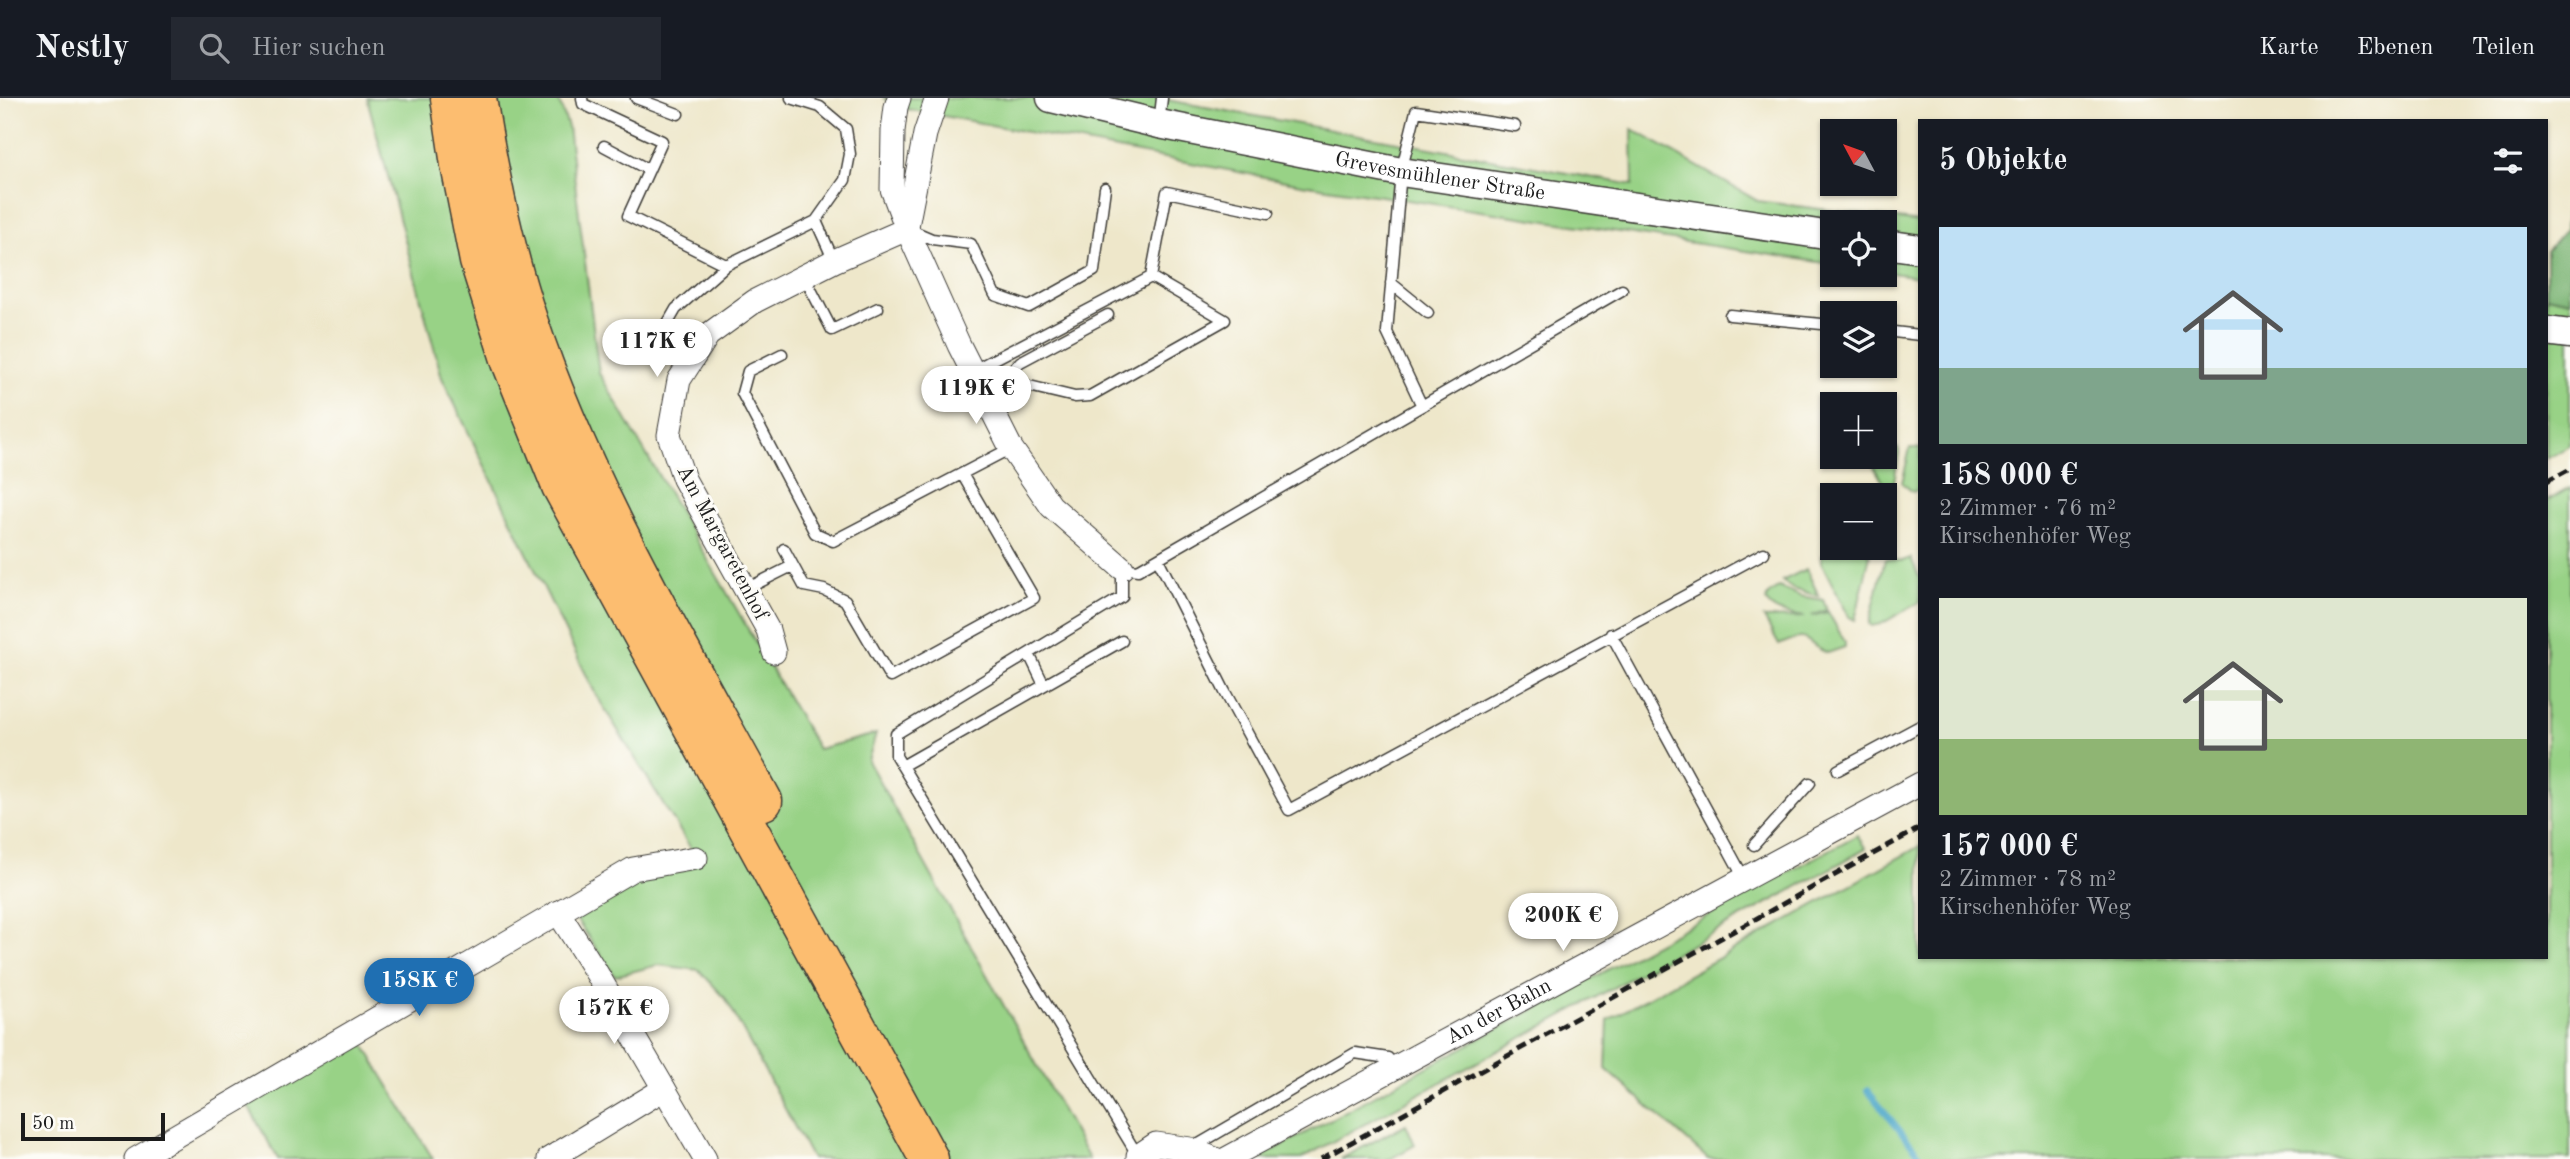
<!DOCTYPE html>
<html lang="de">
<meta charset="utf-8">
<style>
:root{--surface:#171b24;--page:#242831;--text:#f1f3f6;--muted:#9ea1a6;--line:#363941;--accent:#1f6fb2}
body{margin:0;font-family:"Old Standard TT",serif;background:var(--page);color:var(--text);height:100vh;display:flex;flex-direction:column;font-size:26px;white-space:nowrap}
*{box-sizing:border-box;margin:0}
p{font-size:23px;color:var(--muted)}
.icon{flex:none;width:38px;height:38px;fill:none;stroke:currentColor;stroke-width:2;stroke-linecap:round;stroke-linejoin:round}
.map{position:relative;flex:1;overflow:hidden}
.side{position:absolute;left:1918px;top:21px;width:630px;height:840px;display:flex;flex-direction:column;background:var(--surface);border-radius:0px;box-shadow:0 2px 5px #0004}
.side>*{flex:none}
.needle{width:46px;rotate:311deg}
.tools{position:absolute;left:1820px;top:21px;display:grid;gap:14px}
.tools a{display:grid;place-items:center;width:77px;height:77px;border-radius:0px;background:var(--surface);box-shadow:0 2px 5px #0004;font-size:35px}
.scale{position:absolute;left:21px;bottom:18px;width:144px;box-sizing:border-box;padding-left:7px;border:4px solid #1c1c1c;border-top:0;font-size:19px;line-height:24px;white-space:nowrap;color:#1c1c1c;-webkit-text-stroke:5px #fdfcf7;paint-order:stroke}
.price{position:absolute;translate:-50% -60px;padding:0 16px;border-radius:24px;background:#fff;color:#222;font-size:23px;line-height:46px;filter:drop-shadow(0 2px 4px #0008)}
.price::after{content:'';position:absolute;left:50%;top:42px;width:21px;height:16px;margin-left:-10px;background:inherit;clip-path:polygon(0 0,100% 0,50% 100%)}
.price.active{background:var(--accent);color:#fff}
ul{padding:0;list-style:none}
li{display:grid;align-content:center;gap:14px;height:371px;padding:0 21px}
li span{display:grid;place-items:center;height:217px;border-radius:0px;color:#555}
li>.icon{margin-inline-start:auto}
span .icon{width:126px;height:126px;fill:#fffc;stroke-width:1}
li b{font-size:30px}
h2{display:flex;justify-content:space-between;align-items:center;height:84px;padding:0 21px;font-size:30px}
header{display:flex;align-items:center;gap:42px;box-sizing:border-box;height:98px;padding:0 35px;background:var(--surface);border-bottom:2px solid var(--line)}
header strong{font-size:33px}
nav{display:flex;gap:38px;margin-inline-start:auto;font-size:24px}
.search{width:490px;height:63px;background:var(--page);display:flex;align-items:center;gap:18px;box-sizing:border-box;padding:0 24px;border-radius:0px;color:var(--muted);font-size:26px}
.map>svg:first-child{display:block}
.green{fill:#98d286;stroke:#5a7751;stroke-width:2}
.forest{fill:#7ab473;stroke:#4b6848;stroke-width:2}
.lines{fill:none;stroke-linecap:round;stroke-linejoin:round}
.stream{stroke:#4aa6c8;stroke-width:6}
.service-casing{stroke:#3c3a36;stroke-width:13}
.minor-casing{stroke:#3c3a36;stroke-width:25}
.tertiary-casing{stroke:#3c3a36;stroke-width:31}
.trunk-casing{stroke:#3c3a36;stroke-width:41}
.service{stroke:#fff;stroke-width:10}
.minor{stroke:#fff;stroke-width:23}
.tertiary{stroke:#fff;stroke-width:28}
.trunk{stroke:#fcbd6f;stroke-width:38}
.rail{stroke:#1c1c1c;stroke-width:5;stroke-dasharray:10 5;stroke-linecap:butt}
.labels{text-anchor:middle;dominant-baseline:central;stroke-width:6;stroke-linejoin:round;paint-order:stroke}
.street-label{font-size:21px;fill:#1c1c1c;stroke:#fdfcf7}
</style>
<header>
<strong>Nestly</strong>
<div class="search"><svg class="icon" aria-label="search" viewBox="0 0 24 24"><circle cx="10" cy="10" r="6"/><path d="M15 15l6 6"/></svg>Hier suchen</div>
<nav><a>Karte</a><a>Ebenen</a><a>Teilen</a></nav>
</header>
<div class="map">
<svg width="2570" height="1061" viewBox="0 0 2570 1061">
<rect width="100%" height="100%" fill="#fdfcf7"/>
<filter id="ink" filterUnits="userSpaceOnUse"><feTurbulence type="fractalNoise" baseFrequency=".0143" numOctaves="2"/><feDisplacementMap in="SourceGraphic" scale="14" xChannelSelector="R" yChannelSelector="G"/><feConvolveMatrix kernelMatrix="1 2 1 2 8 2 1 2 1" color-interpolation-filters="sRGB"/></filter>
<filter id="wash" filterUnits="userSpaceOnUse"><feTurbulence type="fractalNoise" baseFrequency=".00686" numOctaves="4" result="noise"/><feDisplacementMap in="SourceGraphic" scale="28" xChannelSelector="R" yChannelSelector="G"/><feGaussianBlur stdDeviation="1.57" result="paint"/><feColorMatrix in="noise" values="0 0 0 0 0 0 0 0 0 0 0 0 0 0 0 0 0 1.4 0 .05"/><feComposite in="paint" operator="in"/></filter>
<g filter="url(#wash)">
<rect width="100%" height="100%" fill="#eee7ca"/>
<path class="green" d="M367,0h191l10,29 31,246 219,376 58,-15 -8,27 221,398h-277l-86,-160 -27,-29 -41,-5 -43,11 -41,-60 119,-64 -98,-159 -153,-315z
M884,0h284l-1,2 466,85 -1,-56 126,72 162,21v55l-35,-5v-50h-53v42l-531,-80 -405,-77z
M2546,198l24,5v145l-24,13z
M1885,348l13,2 1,4 -5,30 -10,2 -16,-27h17z
M1910,350h10v40l-7,4 -11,-9z
M2570,390v671h-862l-102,-90 2,-49 312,-174v111h626v-456z
M1835,450h25l10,7 -15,65 -6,-3 -28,-55v-6z
M1911,460l9,21v23l-39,22 -10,2 -2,-2 16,-65 17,2z
M1806,471l13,27 -26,-7 -11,-8z
M1779,489l21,9 23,4 4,10 -16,6 17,-4 17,30v5l-17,6c-26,-9 -15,-24 -49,-8l-15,-27 40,-1c-14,-3 -30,-3 -38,-16l2,-6z
M1857,737l9,14 -565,310h-44z
M355,932l78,129h-155l-35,-62z
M1406,1026l9,21 -25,14h-49z"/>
<path class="forest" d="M2570,73v130l-24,-5v-45l19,-21z"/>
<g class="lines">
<path class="stream" d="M1867,992l56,69"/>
</g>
</g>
<g filter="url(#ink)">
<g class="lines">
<defs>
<path id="service" d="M582,0l1,6 79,37 -34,75 98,49
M636,0l42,16
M1159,26l3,-26
M604,48l45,24
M816,123l18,40
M911,132l21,9 39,5 24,51 34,12 65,-36 11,-83
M804,178l28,54 46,-22
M1391,185l37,30
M1730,217l102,10
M1885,233l35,4
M657,244l19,-33 50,-44 90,-44 29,-41 5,-26 -4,-25 -26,-22 -29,-9
M782,256l-34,17 -6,22 73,140 18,8 178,-93
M972,273l179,-94 16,-85 101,21
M1004,282l16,-18 88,-47
M983,294l21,-12 71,17 15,-1 135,-76 -74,-43
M1422,308l-35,-74 14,-160 15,-61 99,15
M784,451l20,37 20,4 21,10 45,77 144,-79 -72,-124
M1158,461l67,133 64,118 475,-257
M746,491l46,-23
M1611,536l134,246
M1029,556l15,31
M902,668l220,-125
M1838,672l82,-44
M1754,747l56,-62
M1192,1050l163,-95 33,5 7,11
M1138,1058l-242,-400v-22l226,-137v-29l16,2 484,-280"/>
<g id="minor">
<path d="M899,0l-3,9 -3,24 -1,58 15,40 52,116 52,103 40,58 71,62"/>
<path d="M907,128l18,-92 12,-36"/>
<path d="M774,554l-6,-22 -84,-151 -15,-44 10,-55 29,-45 47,-34 79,-40 73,-32"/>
<path d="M558,814l38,60 109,187"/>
<path d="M136,1061l497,-290 63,-11"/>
<path d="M549,1061l115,-70"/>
<path d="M1138,1061v-3l18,-12 34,5 25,10"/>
<path id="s1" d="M1226,1061l694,-375"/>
</g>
<g id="tertiary">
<path id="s2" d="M1051,0l108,26 242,48 431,64"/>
<path d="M1885,146l35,5"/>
<path d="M2546,233l24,3"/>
</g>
<path id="trunk" d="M450,0l10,67 19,96 32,101 50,124 368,673
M477,0c12,75 27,150 51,222 56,168 151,326 235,481"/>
</defs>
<use href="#service" class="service-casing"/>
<use href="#minor" class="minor-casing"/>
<use href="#tertiary" class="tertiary-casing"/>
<use href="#trunk" class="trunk-casing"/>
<use href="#service" class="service"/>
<use href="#minor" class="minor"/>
<use href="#tertiary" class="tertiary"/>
<use href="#trunk" class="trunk"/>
<path class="rail" d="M2546,384l24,-13
M1321,1061l599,-331"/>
</g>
</g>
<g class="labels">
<g class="street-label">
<text stroke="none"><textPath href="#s2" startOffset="397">Grevesmühlener Straße</textPath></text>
<text transform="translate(722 445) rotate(62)">Am Margaretenhof</text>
<text stroke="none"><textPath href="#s1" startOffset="310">An der Bahn</textPath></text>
</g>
</g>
</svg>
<div class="tools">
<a><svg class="needle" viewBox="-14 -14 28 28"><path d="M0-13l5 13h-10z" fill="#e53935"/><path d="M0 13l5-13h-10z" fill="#9ea1a6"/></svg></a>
<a><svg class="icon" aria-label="locate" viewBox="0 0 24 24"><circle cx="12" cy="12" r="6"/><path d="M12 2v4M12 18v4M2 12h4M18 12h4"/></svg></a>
<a><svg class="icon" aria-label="layers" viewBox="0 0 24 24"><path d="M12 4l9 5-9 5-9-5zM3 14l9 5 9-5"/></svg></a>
<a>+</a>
<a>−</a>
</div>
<div class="scale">50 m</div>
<b class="price" style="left:657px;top:281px">117K €</b>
<b class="price" style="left:976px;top:328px">119K €</b>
<b class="price" style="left:1563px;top:855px">200K €</b>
<b class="price active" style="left:419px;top:920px">158K €</b>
<b class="price" style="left:614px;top:948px">157K €</b>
<section class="side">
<h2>5 Objekte<svg class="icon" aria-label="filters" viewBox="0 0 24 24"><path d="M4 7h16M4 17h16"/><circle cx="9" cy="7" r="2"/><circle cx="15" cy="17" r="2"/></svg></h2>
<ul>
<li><span style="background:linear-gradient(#bfe0f5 65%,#7fa58c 0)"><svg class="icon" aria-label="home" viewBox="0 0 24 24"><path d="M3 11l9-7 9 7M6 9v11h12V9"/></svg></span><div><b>158 000 €</b><p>2 Zimmer · 76 m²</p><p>Kirschenhöfer Weg</p></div></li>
<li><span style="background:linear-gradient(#dfe7d0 65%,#8fb573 0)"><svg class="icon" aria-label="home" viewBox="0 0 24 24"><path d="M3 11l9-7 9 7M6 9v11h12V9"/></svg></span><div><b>157 000 €</b><p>2 Zimmer · 78 m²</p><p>Kirschenhöfer Weg</p></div></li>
</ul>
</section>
</div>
